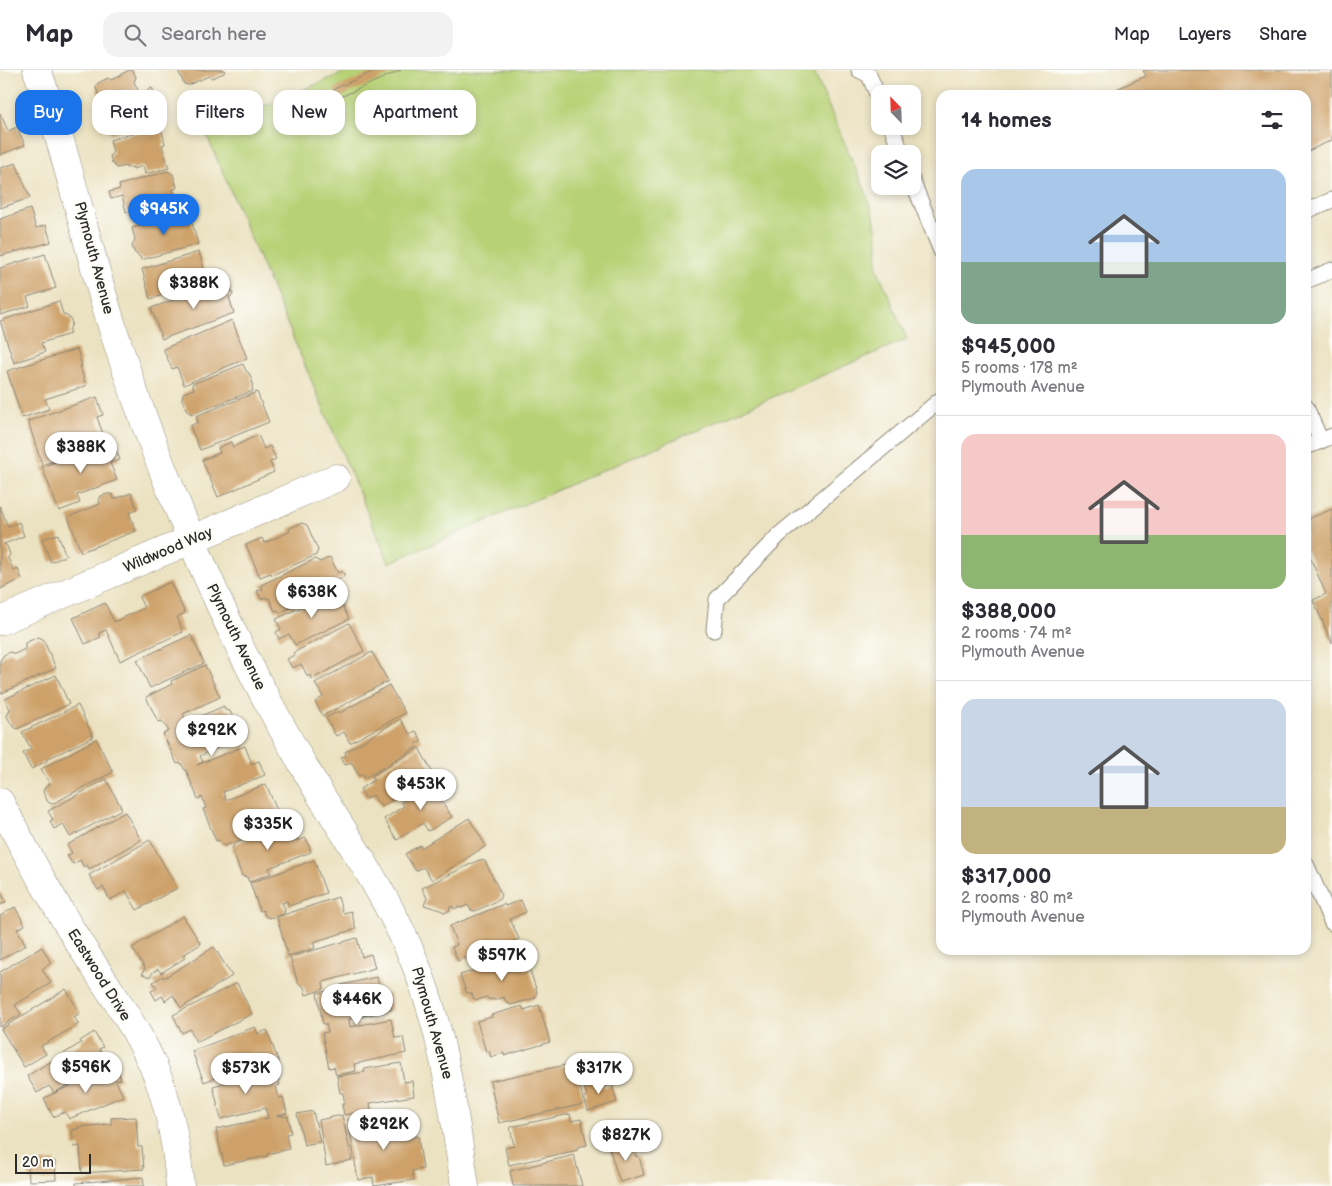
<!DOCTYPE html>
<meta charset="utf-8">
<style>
:root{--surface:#fff;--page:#f2f2f3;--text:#2b2b33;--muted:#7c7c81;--line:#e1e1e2;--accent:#1a73e8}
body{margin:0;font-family:"Balsamiq Sans",sans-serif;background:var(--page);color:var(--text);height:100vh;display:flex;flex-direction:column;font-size:19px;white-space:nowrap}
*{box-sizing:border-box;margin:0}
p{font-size:16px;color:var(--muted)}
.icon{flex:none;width:28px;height:28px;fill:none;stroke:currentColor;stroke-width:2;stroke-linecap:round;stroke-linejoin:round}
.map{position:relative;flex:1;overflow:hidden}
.sheet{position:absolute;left:936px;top:20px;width:375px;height:865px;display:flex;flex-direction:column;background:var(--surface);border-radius:15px;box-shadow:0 2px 8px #0003}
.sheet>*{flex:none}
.hud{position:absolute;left:15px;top:20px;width:475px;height:45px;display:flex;gap:10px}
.needle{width:32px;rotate:337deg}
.tools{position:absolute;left:871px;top:15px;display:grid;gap:10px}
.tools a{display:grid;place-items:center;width:50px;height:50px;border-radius:10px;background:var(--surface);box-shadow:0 2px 8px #0003;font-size:25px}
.scale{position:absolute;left:15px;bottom:12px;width:76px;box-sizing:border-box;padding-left:5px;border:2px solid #2b2b2b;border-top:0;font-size:14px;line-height:18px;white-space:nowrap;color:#2b2b2b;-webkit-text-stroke:4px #fdfcf7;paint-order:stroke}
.price{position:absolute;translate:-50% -42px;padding:0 11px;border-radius:18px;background:#fff;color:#222;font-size:16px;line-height:32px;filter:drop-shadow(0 1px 2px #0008)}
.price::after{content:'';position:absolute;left:50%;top:30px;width:15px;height:11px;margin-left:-8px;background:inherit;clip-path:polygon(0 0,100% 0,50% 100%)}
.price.selected{background:var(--accent);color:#fff}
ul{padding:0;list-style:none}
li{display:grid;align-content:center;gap:10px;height:265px;padding:0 25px}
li+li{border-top:1px solid var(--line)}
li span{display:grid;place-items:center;height:155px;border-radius:15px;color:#555}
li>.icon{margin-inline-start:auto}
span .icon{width:90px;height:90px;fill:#fffc;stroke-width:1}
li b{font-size:21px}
h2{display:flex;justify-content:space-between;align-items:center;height:60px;padding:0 25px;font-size:21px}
.chip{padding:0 18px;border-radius:15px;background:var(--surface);box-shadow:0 2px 8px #0003;font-size:18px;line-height:45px}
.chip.selected{background:var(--accent);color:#fff}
header{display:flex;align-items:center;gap:30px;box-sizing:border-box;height:70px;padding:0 25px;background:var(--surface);border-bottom:1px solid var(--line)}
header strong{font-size:24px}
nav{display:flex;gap:28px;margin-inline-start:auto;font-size:18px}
.search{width:350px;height:45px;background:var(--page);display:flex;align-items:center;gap:12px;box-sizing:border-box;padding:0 18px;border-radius:15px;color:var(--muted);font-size:19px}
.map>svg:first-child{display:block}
.green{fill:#b7d176;stroke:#717e50}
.building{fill:#cda169}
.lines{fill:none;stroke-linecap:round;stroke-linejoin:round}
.service-casing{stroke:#8b8676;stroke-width:17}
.minor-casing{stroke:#8b8676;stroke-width:29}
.service{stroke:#fff;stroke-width:15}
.minor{stroke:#fff;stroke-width:28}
.labels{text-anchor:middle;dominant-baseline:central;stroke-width:5;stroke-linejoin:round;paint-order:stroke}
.street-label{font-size:15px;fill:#2b2b2b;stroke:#fdfcf7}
</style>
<header>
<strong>Map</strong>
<div class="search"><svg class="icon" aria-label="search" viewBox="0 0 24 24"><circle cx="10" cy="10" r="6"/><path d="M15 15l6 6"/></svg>Search here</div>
<nav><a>Map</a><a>Layers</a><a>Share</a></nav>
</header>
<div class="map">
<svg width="1332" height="1116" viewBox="0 0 1332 1116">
<rect width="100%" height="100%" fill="#fdfcf7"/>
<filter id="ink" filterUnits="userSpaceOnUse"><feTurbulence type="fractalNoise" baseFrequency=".02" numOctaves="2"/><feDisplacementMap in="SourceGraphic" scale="10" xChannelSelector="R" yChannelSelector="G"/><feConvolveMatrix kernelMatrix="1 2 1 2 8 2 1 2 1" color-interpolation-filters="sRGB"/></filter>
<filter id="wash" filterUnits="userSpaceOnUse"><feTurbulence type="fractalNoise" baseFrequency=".0096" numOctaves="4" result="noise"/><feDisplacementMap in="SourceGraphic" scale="20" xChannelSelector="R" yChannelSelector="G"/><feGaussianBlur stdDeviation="1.12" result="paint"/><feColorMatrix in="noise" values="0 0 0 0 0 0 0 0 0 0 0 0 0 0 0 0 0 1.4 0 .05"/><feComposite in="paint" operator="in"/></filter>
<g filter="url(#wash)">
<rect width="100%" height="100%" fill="#ebe2c1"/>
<path class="green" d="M350,0h463l53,122 8,24 4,27 -1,25 30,71 -518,224 -184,-432z"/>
<g id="blocks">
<path class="building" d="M129,0l4,1 3,6 -2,5 6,12 12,-6 9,18 -13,6 2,4 -12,5v4l-10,5 -3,-2 -14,6 -1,-2 -7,-3 -4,-8 1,-5 -5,-11 7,-3 -6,-14 2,-5 10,-5 3,2z
M178,0h47l-1,3 -12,5 -3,-2 -21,9 -4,-1z
M377,0h24l-63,28 -4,-9z
M1143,0h189v70l-26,12v-57h-203l43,-19z
M0,43l8,18 9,-4 8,18 -25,10z
M161,56l4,18 -3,1 7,23 -24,6 -2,-8 -10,3v-2l-7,1v-2l-9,2 -5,-5 -2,-7 3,-4 -3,-12z
M16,93l14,35 -30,10v-40z
M168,101l5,3 4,14 -4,1 7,23 -23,7 -2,-9 -16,4 -1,-4 -12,2 -4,-16 -11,3 -2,-7 11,-3 -1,-4z
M30,139l6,19 10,-3 5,17 -51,14v-37z
M189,142l9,32 -57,16 -1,-3 -6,-5 -2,-6 3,-7 -3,-11z
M199,182l9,30 -58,17 -8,-30z
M45,184l11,34 -29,9 3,9 -30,9v-47z
M228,211l5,14 -4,2 5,16 -72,26 -11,-31z
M59,231l4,13 7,4 2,5 -3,8 1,3 -29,9 4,9 -31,11 -14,-42z
M232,250l15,38 -63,27 -7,-18 -5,2 -9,-20z
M77,279l5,17h-2l6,20 -41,13 4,10 -27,9 -15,-47z
M243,294l3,7 3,2 4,10 -1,4 1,4 -61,23 -5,-3 -5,-12 1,-6 11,-4 -2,-5z
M257,322l12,30 -69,28 -10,-24 8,-4 -2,-6z
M97,327l6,18 -6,2 6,17 -43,15 3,9 -21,7 -14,-44z
M258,365l6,14 6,-3 6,13 -6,3 4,10 -56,25 -16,-37 18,-7 -2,-5 13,-6 2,5z
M112,370l8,20 -10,3 7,17 -40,15 3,8 -21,8 -17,-44z
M131,423l6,16 -8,4 7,18 -55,21 -13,-35 32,-13 -1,-4 2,-4 6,-2h5l2,5z
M0,436l8,21 11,-5 5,14 -20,8 3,2 3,8 -2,4 6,13 4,-2 4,10 -22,10z
M1332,439v134l-19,-43 13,-6 -20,-46v-28z
M302,453l5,2 11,25 -2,5 -44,20 -1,-2 -11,4 -14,-32 16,-7 2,5 25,-11 1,-4z
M58,464l8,22 -15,6 -9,-23z
M330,487l8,16 4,-2 3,5 -15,8 2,4 -53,25 -1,-3 -3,1 -6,-13 -2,1 -1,-2 -5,2 -4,-8 6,-2 -2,-4 54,-26 5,3z
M170,512l15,31 -8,4 6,15 -63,29 -14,-31 -7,3 2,4 -16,7 -12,-26 32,-15 9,19 30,-14 -5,-11z
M335,521l14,28 -54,26 -6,-11 -10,5 -3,-7 5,-3 -5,-10z
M349,553l15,28 -52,28 -2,-4 -2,2 -7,-13 -9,4 -5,-9 7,-4 -1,-2z
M191,565l13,28 -54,25 -13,-28z
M38,567l5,2 13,29 -56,26v-34l4,-5 6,-3 5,2 10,-5v-6z
M372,582l16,29 -65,35 -8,-14 8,-5 -8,-14z
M205,595l15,32 -37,17 3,6 -3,4 41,-18 1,4 5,1 4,8 -1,6 5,13 -38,18 3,6 -6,3 48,-19 7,18 7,-3 6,14 -42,17 3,8 40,-16 14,34 -41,16 2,3 -2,3 -14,6 -4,-2 -2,-4 -3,1 -13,-32 3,-1 -4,-11 -4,2 -12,-29h-1l-4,-7 -4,1 -14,-30 6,-3 -7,-10 -4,1 -12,-25 26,-13 -1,-3z
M56,605l13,29 -52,25 -6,-5 -4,-8 3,-7 -5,-10z
M389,615l16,28 -55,30 -6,-11 -8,4 -10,-18 13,-7 1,2z
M78,635l15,32 -46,22v2l-16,8 -8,-16 8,-4 -9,-17z
M400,649l10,15 6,-3 6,10 -6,3 1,3 -52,31 -2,-4 -4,2 -8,-14 -6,3 -4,-7 5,-3 -1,-3z
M96,669l17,33 -61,32 -4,-2 -5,-10 2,-5 5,-3 -9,-15z
M419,678l15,27 -53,32 -8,-12 -7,4 -6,-10 14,-9 -2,-4z
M443,707l10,16 -12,7 11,17 -24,14 -5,-8 -26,17 -13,-21 20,-13 -3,-4 12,-7 3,4 14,-9 -2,-4z
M106,709l16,30 -52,28 -7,-13 -9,5 -4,-8 3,-1 -5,-9z
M125,742l16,28 -52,29 -2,-4 -3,2 -4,-7 -7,4 -6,-8 5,-3 -5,-8z
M469,748l17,28 -54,34 -9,-13 -7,4 -11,-17 15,-9 1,3z
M291,752l7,19 8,-3 5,14 -42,16 2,5 -22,9 -2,-5 -5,-1 -10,-27 2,-5z
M150,770l27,48 -40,22 -11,-19 -16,9 -7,-13 -5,3 -9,-15z
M314,790l12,33 -37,13 -2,-5 -5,2 3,6 -1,5 -14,4 -5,-2 -2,-6 -3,1 -10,-28z
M479,790l6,1 16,33 -2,6 -24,11 -4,-1 -3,-5 -7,3 -3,-1 -4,2 -1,-3 -4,2 1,2 -6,3 -1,-2 -19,-6 3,-7 -5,-10z
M0,821l6,11 -6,3z
M338,827l5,16 8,-2 5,18 -43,13 2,6 -27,8 -11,-39z
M521,830l5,12 -16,7 9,20 -25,10 4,9 -14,6 -4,-10 -12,6 -1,-3 -9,4 -6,-14 5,-2 -7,-19 54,-22 1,2z
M15,837l10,18 -8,4 9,16 -26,15v-44z
M183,846l18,28 -18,11 2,3 -24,15 -3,-4 -5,3 -3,5 -8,-3 3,-6 -13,-20z
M357,868l5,19 9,-3 4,14 -52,14 1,7 -18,6 -2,-8 -6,-4 -8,-26z
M42,877l9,16 -9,6 9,14 -36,22 6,9 -21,13v-55z
M214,877l18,29 -51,32 -8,-13 -8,6 -3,-5 -6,4 -5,-9 6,-3 -4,-6 10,-6 1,2z
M522,885l4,3 11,34 -2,6 -24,7 -5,-3 -2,-5 -8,3 -8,-1 -1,-2 -10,3 -4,-2 -1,-4 -6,-2 -6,-17z
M377,907l4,19 8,-2 3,16 -43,9 1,8 41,-8 4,19 8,-1 3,16 -52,11 2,7 -20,4 -2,-8 -5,1 -7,-35 6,-1 -2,-8h-3l-6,-31 25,-5 -1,-3z
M237,913l15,31 -56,28 -6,-13 -8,4 -9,-18z
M66,919l14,24 -6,4 5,7 -38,22 5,8 -22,13 -23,-38z
M539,935l11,37 -46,14v-3l-13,4 -2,-6 -3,1 -9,-31 15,-4 -1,-2 31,-9 2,4z
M255,957l3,7 9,-4 13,35 -38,13 34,-8 4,15 -4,1 3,12 4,-1 4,16 -10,3 5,-1 1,2 5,-1 3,17 -5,1 3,15 -22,5 1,2 -44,9 -8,-36 52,-11 -3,-10 -44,11 -8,-33 26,-7 -3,-9 -32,12 -12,-31z
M94,962l9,15 -4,2 8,13 -53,31 -5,-7 -12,7 -10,-17 54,-33 -1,-2z
M401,993l3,19 8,-1 2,15 -44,7 1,8 -27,4 -2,-11h3l-2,-11h-3l-3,-17 28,-4 -1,-3z
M575,993l9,41 -85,19 -9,-42z
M115,995l6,14 -5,2 7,15 -54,23 -4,-7 -12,5 -9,-19z
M601,1008l3,9 8,-2 5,17 -29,9 -4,-14 3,-1 -4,-13z
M313,1041l7,31 -16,3 -7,-31z
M384,1043l2,14 19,-4 2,15 11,-2 5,33 -11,2 2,9 -40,6 -1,-9 -15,3 -10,-61z
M570,1044l1,7 10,-2 6,26 -10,2 1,3 -69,15 -4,-17 9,-2 -4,-19z
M342,1045l10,45 -26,6 -7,-46z
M136,1047l2,30h4l2,22 -62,4 -2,-27 -6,1 -2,-17 6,-1v-2l33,-3v-6z
M631,1071l5,16 3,-1 5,19 -24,7 -11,-34z
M574,1085l8,31h-69l-3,-15z
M55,1091l1,19 -27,1 -1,-18z
M143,1107l1,9h-68v-3z"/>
</g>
</g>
<g filter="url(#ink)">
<use href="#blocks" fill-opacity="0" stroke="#8b8676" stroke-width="1"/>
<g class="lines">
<defs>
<path id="service" d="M859,0l10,5 11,26
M891,56l11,28
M912,110l29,71
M1306,141l26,-11
M1306,211l26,-11
M1306,337l15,34 11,-5
M1306,377l15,-6
M714,560l3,-31 62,-64 162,-136
M1306,794l26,59"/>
<path id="minor" d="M37,0c27,74 44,151 66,226 30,103 69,202 113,300 30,68 66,134 104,198 32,51 66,102 90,157 33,75 43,155 55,235
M0,551l336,-143
M0,732c24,47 49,92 76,136 27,44 62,89 81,137 14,36 20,73 23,111"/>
</defs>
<use href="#service" class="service-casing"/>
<use href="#minor" class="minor-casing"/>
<use href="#service" class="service"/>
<use href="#minor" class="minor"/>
</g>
</g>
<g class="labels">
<g class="street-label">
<text transform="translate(94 188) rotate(75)">Plymouth Avenue</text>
<text transform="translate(168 480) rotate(-23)">Wildwood Way</text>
<text transform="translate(236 567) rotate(64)">Plymouth Avenue</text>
<text transform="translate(99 905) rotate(58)">Eastwood Drive</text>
<text transform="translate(432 953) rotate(74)">Plymouth Avenue</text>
</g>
</g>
</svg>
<div class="tools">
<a><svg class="needle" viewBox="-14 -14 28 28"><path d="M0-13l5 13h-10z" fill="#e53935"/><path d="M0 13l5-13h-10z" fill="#7c7c81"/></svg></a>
<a><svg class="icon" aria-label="layers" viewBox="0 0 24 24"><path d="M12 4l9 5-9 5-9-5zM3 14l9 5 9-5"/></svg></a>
</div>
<div class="scale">20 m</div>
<b class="price selected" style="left:164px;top:166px">$945K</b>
<b class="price" style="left:194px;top:240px">$388K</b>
<b class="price" style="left:81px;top:404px">$388K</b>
<b class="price" style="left:312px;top:549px">$638K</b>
<b class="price" style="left:212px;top:687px">$292K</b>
<b class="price" style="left:421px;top:741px">$453K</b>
<b class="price" style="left:268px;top:781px">$335K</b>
<b class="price" style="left:502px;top:912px">$597K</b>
<b class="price" style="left:357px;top:956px">$446K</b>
<b class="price" style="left:86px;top:1024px">$596K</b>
<b class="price" style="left:246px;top:1025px">$573K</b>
<b class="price" style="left:599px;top:1025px">$317K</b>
<b class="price" style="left:384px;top:1081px">$292K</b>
<b class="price" style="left:626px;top:1092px">$827K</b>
<div class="hud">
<a class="chip selected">Buy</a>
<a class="chip">Rent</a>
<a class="chip">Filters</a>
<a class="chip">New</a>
<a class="chip">Apartment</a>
</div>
<section class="sheet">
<h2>14 homes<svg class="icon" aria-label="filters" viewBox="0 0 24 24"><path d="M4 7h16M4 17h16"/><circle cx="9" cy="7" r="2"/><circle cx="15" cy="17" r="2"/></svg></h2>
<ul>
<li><span style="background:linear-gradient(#a9c7e8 60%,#7fa58c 0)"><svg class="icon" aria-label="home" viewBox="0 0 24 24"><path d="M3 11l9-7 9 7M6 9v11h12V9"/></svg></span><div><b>$945,000</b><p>5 rooms · 178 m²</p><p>Plymouth Avenue</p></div></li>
<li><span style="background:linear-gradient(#f6c9c9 65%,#8fb573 0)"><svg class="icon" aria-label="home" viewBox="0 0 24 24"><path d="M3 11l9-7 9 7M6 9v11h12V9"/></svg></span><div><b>$388,000</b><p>2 rooms · 74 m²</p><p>Plymouth Avenue</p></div></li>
<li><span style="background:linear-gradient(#c9d6e8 70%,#c2b280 0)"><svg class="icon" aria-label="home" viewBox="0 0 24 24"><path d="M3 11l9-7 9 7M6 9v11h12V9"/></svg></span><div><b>$317,000</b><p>2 rooms · 80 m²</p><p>Plymouth Avenue</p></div></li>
</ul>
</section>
</div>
